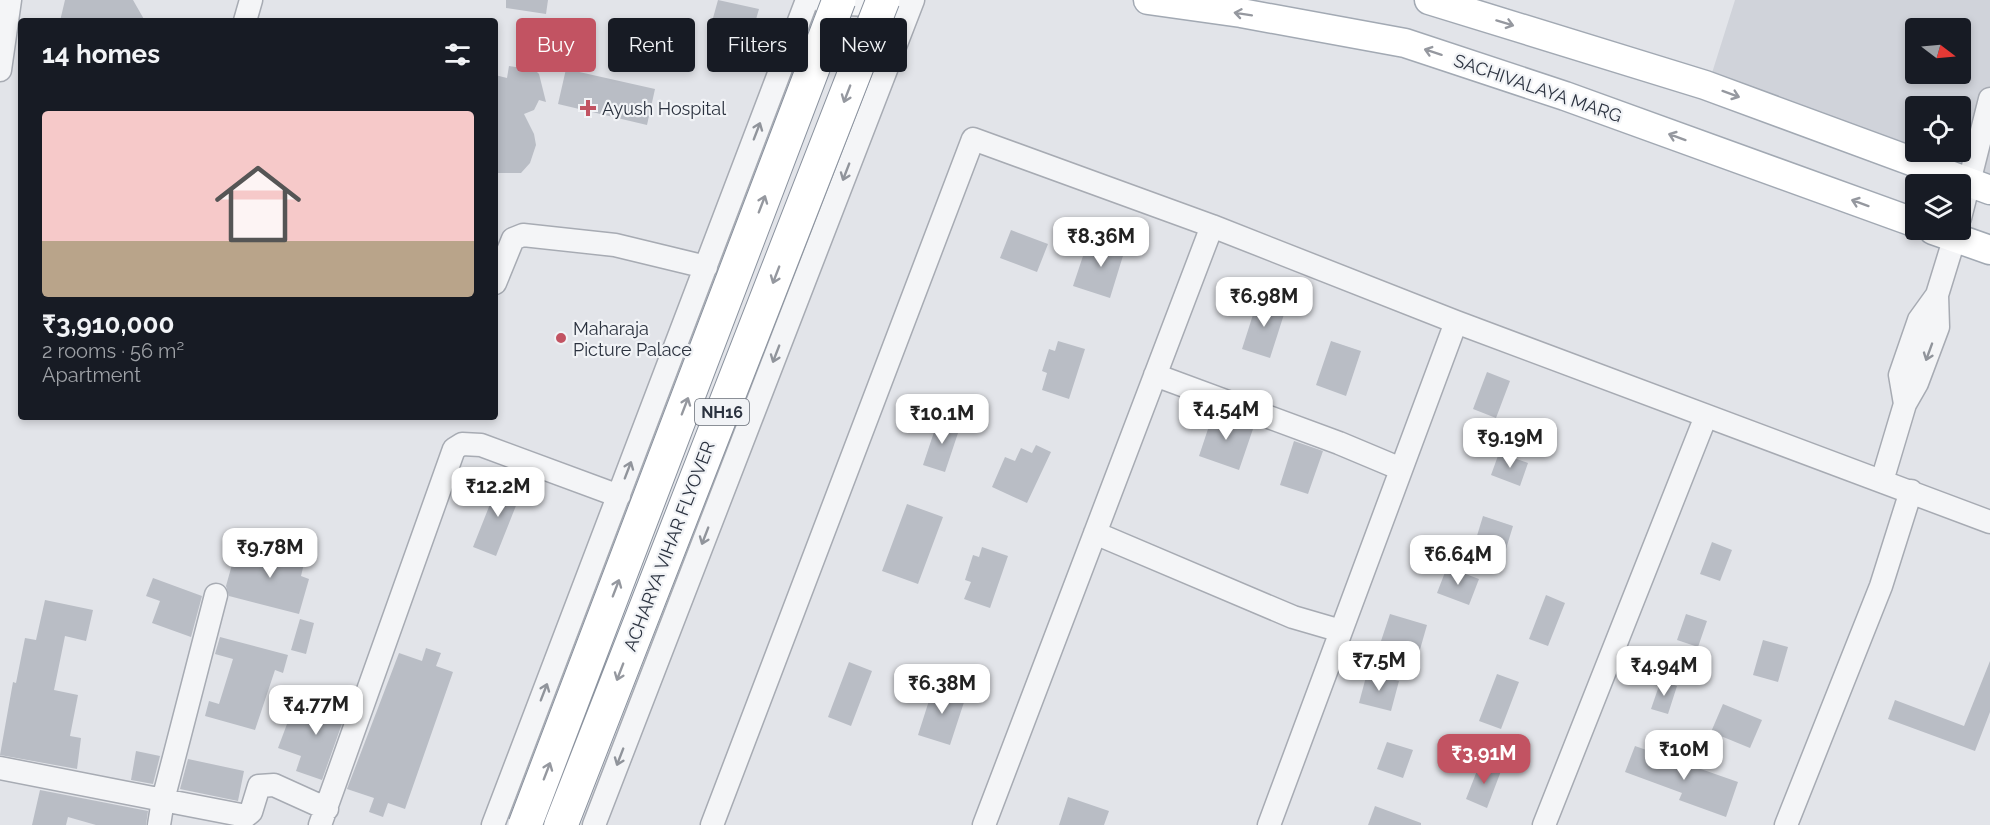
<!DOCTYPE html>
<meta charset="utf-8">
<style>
:root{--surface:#171b24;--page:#20242c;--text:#f1f3f6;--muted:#9ea1a6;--accent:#c25362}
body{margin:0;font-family:Raleway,sans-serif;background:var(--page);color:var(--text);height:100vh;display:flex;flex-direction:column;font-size:22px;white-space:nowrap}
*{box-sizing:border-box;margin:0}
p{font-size:20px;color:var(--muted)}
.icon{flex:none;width:33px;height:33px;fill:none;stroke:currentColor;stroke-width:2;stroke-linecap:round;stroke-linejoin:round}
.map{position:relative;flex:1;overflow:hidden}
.drawer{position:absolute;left:18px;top:18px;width:480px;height:402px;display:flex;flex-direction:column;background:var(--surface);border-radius:6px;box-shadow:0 3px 9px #0003}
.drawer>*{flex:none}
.hud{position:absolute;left:516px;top:18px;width:570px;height:54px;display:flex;gap:12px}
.needle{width:39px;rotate:106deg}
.buttons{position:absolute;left:1905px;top:18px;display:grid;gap:12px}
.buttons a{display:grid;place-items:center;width:66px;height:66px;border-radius:6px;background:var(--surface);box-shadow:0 3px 9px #0003;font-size:30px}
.price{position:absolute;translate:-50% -51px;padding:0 14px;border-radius:12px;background:#fff;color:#222;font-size:20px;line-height:39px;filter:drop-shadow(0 2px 3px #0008)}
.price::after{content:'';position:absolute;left:50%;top:36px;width:18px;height:14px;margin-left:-9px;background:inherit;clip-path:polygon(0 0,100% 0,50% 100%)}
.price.active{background:var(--accent);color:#fff}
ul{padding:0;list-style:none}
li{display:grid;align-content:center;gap:12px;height:318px;padding:0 24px}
li span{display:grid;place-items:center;height:186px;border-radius:6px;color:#555}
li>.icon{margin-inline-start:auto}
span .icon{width:108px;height:108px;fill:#fffc;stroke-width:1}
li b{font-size:26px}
h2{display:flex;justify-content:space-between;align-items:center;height:72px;padding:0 24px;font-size:26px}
.chip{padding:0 21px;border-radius:6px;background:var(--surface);box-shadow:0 3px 9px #0003;font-size:21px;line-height:54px}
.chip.active{background:var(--accent);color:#fff}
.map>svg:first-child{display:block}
.built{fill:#d0d3da;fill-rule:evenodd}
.building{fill:#b9bdc5}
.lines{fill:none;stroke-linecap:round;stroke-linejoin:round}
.minor-casing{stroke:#a7abb3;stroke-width:25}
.major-casing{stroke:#a2a9b3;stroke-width:31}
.minor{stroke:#f4f5f7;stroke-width:22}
.major{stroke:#fff;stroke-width:28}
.highway-bridge-casing{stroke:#8a929e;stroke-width:35;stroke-linecap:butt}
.highway-bridge{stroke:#fff;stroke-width:33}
.oneway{stroke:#95989f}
.oneway2{stroke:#90949b}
.poi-dot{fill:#c25362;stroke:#f1f3f6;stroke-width:2}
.labels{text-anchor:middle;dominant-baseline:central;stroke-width:4.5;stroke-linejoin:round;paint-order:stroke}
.shield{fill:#f1f3f6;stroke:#666c76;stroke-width:1.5}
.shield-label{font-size:16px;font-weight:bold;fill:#2b323f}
.street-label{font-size:18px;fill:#2b323f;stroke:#f1f3f6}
.poi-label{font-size:18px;fill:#2b323f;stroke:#f1f3f6;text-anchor:start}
</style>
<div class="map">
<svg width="1990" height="825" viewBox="0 0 1990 825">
<rect width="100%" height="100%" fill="#e2e4e9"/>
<path class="built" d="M1735,0h255v180l-278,-107zM1916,28h44v46h-44zM1916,106h44v46h-44z"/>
<path class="building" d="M65,0h68l12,21h-85z
M506,0h42l-2,14 -40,-6z
M718,0l41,9 -11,38 -40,-11z
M509,66l26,4 4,4 7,28 -7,-2 -5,10 -10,4 10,20 2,11 -6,18 -9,10h-26v-98l12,3z
M566,69l89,20 -8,36 -89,-21z
M1011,230l37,14 -11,28 -37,-14z
M1100,237l26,9 -16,52 -37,-12 11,-33 10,3z
M1258,299l28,9 -16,50 -28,-9z
M1058,341l27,8 -16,50 -27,-9 5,-17 -5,-2 7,-22 6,2z
M1331,341l30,10 -15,45 -30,-11z
M1487,372l23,9 -14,37 -23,-9z
M1214,411l40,15 -15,44 -40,-14z
M939,417l22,7 -16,48 -22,-7z
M1294,441l29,10 -15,43 -28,-9z
M1036,445l15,7 -24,51 -35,-16 13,-30 10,4 6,-13 11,5z
M1499,453l29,10 -8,23 -29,-11z
M500,479l23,9 -27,68 -23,-9z
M907,504l36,13 -25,67 -36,-13z
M1483,516l30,10 -7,23 -30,-10z
M258,542l48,13 -5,21 8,3 -10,35 -70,-18 -3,-10 7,-25 19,5z
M1712,542l20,8 -12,31 -20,-7z
M982,547l26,9 -18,52 -26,-9 7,-17 -6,-2 8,-25 6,2z
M1447,567l32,12 -10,26 -32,-12z
M153,578l49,18 -11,41 -39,-14 8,-22 -14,-5z
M1546,595l19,8 -17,43 -19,-7z
M45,600l48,10 -7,31 -21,-5 -11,54 24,5 -8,41 11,2 -4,31 -77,-14 13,-73 3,1 9,-45 11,2z
M1390,614l37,11 -8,28 -38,-12z
M1686,614l21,7 -9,26 -21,-7z
M300,619l14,4 -8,31 -15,-4z
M220,637l68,18 -5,18 -8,-3 -20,60 -50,-14 4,-15 10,3 14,-45 -18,-5z
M1763,640l25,7 -10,35 -25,-7z
M426,648l15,5 -5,13 17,6 -48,137 -17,-6 -5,14 -14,-5 5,-14 -27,-9 52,-136 23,8z
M1990,661v51l-15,39 -87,-32 7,-19 69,26z
M849,662l23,9 -21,55 -23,-9z
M1367,673l32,8 -8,30 -32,-8z
M1497,674l22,8 -18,47 -22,-8z
M1661,680l16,6 -9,28 -17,-5z
M934,685l32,11 -16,49 -32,-10z
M324,692l26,9 -28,79 -26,-9 5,-15 -23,-8 12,-32 23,8z
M1723,704l39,16 -12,28 -39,-16z
M1387,742l26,8 -10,28 -26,-9z
M1635,746l103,36 -12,35 -47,-17 3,-7 -57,-21z
M136,751l24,5 -7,28 -22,-4z
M188,759l56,12 -6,30 -58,-12z
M1480,763l21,8 -14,37 -21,-9z
M40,790l108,21 -2,14h-50l-28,-8 -2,8h-34z
M1068,797l41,14 -5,14h-45z
M1375,806l46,17v2h-53z"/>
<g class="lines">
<defs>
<path id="minor" d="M824,3l69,3
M245,21l6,-21
M0,70l10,-70
M1960,218l30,-119
M495,283l18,-44 10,-4 92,10 91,22
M1937,295l1,32 -21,56 -12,21 -5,-29 19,-55 18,-25 20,-65
M1155,375l184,68 62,26
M1882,481l23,-77
M1095,533l198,84 48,14
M216,595l-53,205 83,16 5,-4 8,-26 15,-1 53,24
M0,768l163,32 -4,25
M320,825l134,-376 8,-5 19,1 138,51
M493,825l314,-825
M594,825l319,-825
M712,825l261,-686 239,87 244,96 534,200
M984,825l228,-599
M1269,825l187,-503
M1544,825l162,-409
M1786,825l95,-239 30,-95"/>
<path id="major" d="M1148,0l93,13 164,30 160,53 351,127
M1429,0l276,85 285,105
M1933,230l57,20"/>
</defs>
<use href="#minor" class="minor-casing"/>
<use href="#major" class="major-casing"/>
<use href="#minor" class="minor"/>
<use href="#major" class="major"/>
<defs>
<path id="highway-bridge" d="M525,825l314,-825
M561,825l322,-825"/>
</defs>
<use href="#highway-bridge" class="highway-bridge-casing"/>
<use href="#highway-bridge" class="highway-bridge"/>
</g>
<defs><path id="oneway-shaft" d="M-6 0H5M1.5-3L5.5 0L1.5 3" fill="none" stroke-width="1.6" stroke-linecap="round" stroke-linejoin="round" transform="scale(1.5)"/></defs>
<g class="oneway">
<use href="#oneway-shaft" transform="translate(1243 14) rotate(-171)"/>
<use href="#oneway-shaft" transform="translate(1505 23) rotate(17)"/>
<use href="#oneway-shaft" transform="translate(1433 52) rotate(-162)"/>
<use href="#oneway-shaft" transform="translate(847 94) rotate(111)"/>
<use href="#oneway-shaft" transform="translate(1731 94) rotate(20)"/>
<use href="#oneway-shaft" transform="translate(1677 137) rotate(-160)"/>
<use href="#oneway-shaft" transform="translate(1860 203) rotate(-160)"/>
<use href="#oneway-shaft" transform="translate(762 204) rotate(-69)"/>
<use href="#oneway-shaft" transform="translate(776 275) rotate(111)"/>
<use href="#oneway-shaft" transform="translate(685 406) rotate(-69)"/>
<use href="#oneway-shaft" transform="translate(616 588) rotate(-69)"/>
<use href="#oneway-shaft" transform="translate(620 672) rotate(111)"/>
<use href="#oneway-shaft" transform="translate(547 771) rotate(-69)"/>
</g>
<g class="oneway2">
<use href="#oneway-shaft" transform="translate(757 131) rotate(-69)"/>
<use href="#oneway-shaft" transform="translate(846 172) rotate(111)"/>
<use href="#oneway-shaft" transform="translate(1929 352) rotate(110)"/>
<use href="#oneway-shaft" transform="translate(776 354) rotate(111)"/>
<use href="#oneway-shaft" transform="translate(628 470) rotate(-69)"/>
<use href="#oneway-shaft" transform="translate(705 536) rotate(111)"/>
<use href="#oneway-shaft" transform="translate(544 692) rotate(-69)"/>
<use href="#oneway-shaft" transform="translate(620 757) rotate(111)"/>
</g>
<g class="poi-dot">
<path d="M585 99h6v6h6v6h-6v6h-6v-6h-6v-6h6z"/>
<circle cx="561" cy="338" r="6"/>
</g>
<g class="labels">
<rect class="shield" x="695" y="399" width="54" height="26" rx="4.5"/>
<g class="shield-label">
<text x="722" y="412">NH16</text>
</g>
<g class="street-label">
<text transform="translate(1538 88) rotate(19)">SACHIVALAYA MARG</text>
<text transform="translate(669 546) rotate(-69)">ACHARYA VIHAR FLYOVER</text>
</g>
<g class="poi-label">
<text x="602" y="108">Ayush Hospital</text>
<text x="573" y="328">Maharaja<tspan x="573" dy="21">Picture Palace</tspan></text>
</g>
</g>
</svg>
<div class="buttons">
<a><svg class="needle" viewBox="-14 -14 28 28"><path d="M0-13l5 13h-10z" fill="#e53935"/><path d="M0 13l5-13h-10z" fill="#9ea1a6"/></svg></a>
<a><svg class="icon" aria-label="locate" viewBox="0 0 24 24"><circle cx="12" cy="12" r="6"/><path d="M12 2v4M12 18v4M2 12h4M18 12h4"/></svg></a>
<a><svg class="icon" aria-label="layers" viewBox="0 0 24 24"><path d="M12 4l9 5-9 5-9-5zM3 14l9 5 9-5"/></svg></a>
</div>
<b class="price" style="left:1101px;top:268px">₹8.36M</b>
<b class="price" style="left:1264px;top:328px">₹6.98M</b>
<b class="price" style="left:1226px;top:441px">₹4.54M</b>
<b class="price" style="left:942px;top:445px">₹10.1M</b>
<b class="price" style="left:1510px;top:469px">₹9.19M</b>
<b class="price" style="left:498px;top:518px">₹12.2M</b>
<b class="price" style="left:270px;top:579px">₹9.78M</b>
<b class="price" style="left:1458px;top:586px">₹6.64M</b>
<b class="price" style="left:1379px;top:692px">₹7.5M</b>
<b class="price" style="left:1664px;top:697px">₹4.94M</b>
<b class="price" style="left:942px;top:715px">₹6.38M</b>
<b class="price" style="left:316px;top:736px">₹4.77M</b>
<b class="price" style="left:1684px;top:781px">₹10M</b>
<b class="price active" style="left:1484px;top:785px">₹3.91M</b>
<div class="hud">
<a class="chip active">Buy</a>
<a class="chip">Rent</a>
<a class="chip">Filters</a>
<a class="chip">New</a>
</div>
<section class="drawer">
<h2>14 homes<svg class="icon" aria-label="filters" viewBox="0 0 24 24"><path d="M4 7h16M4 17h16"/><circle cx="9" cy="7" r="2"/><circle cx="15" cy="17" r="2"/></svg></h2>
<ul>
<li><span style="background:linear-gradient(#f6c9c9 70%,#b9a48a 0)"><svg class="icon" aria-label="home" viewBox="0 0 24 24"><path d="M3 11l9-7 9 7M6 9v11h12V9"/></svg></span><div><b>₹3,910,000</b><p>2 rooms · 56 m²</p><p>Apartment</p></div></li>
</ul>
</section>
</div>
